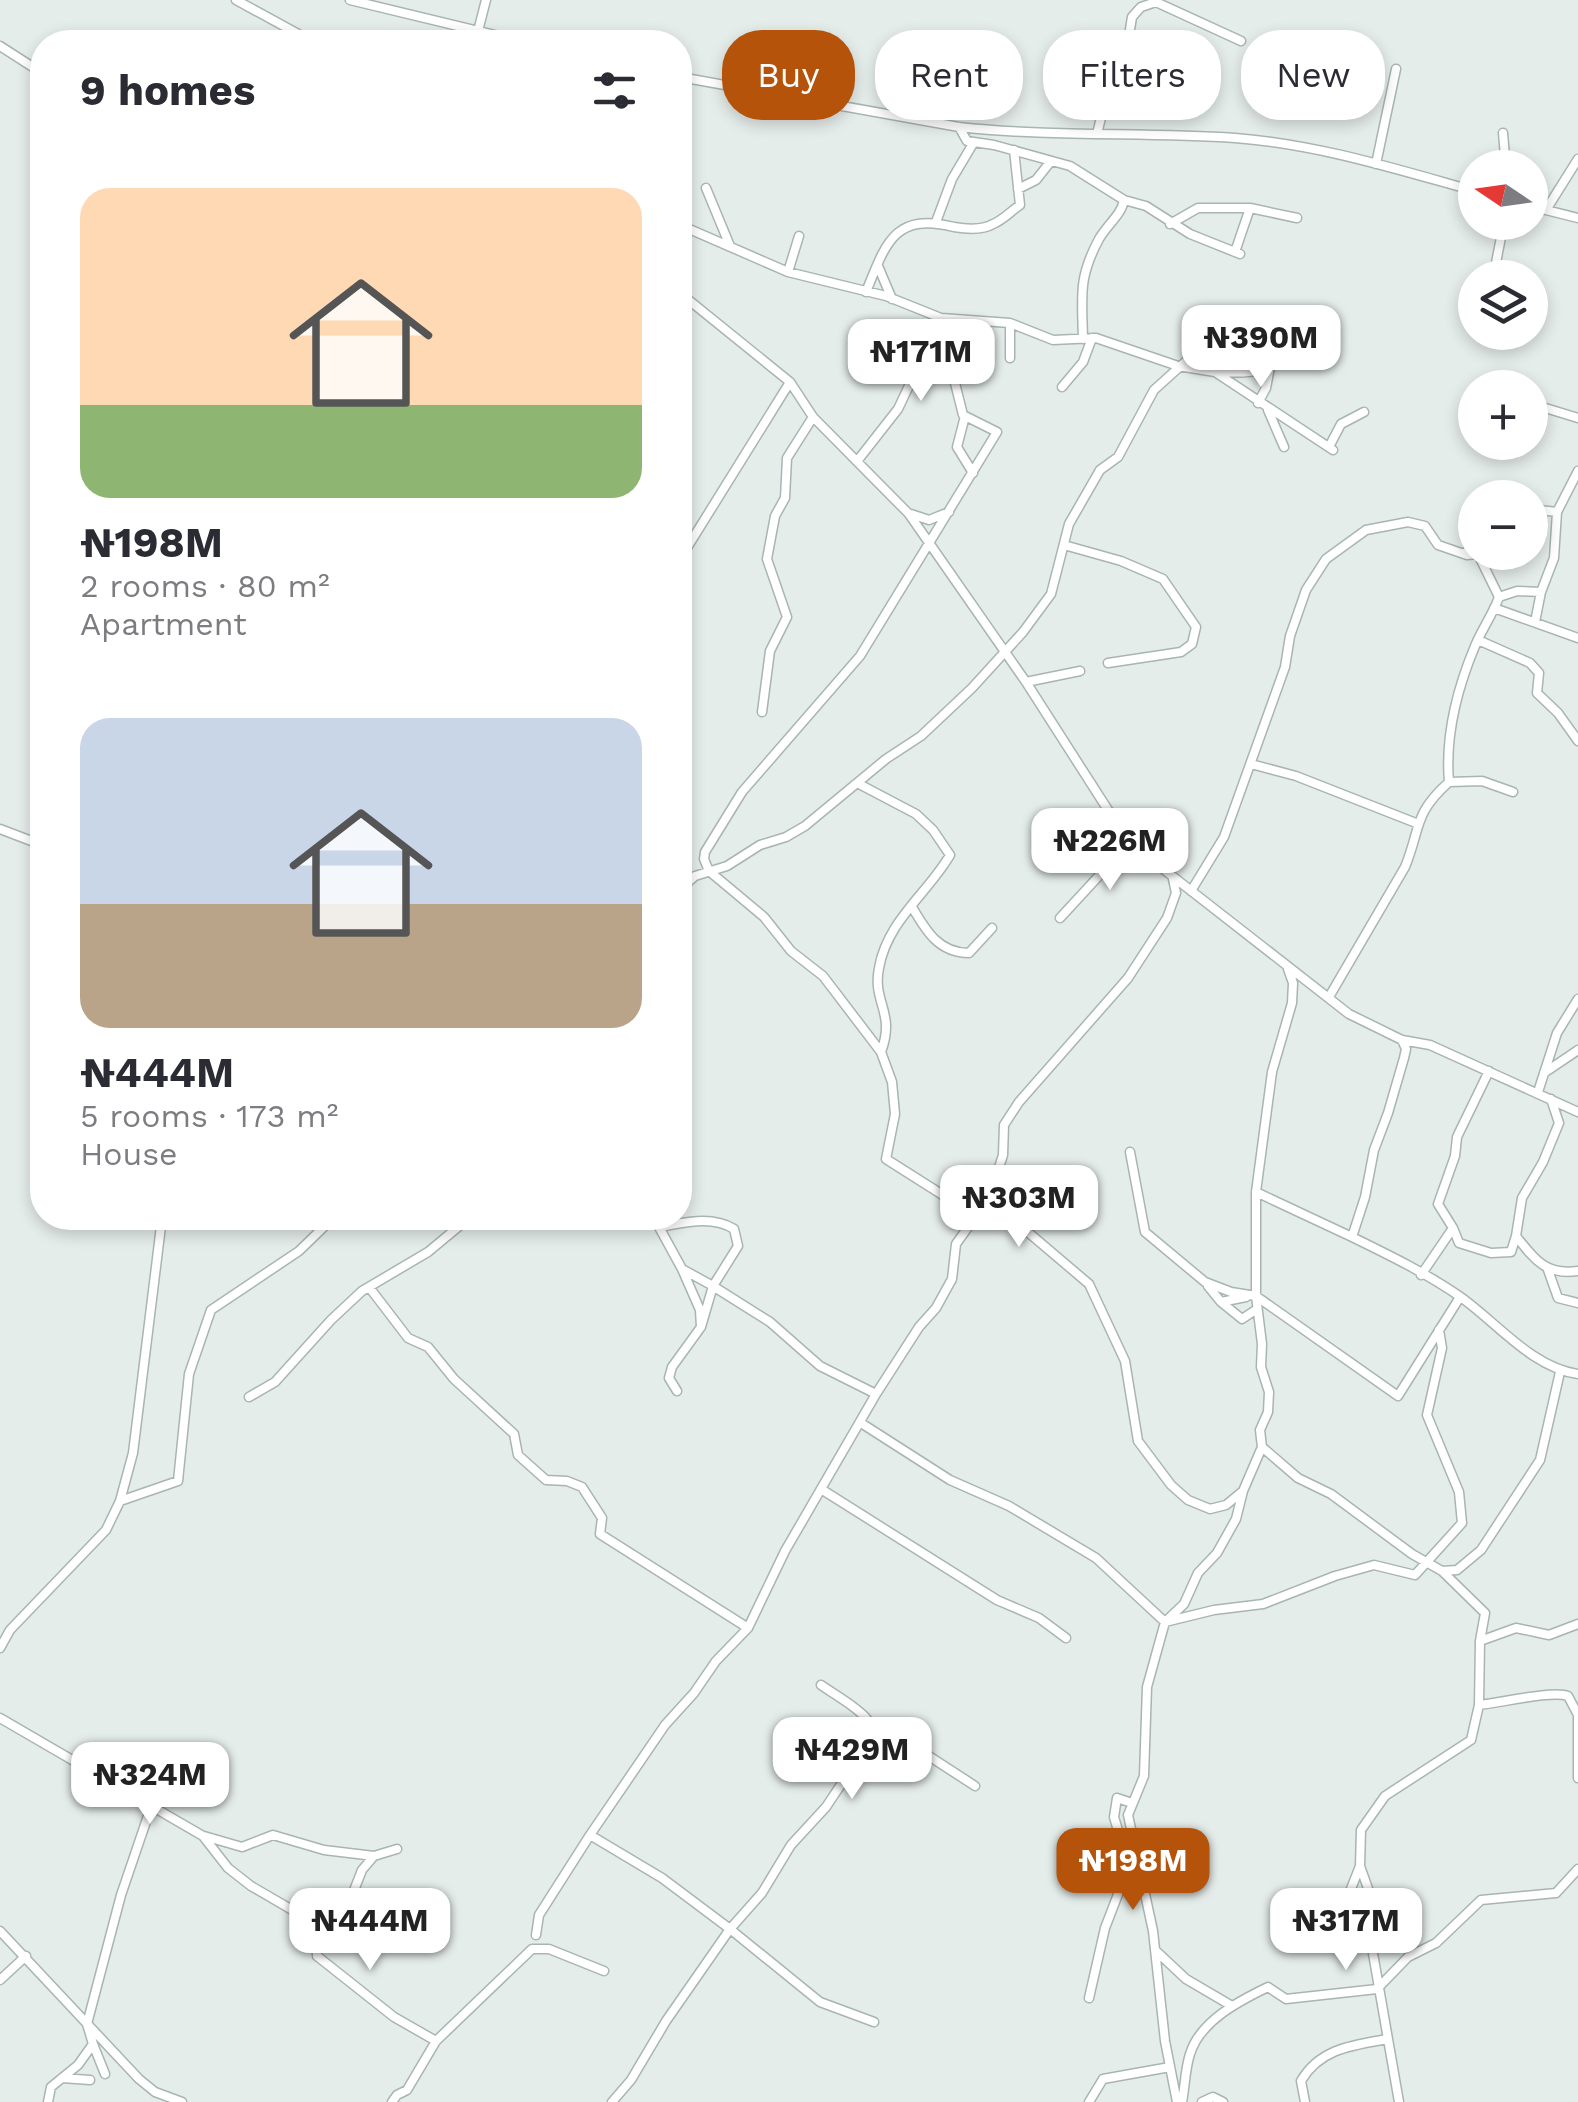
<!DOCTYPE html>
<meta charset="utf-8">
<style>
:root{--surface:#fff;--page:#f7f7f7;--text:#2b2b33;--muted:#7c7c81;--accent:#b45309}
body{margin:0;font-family:"Work Sans",sans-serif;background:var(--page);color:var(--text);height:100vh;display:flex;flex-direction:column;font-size:38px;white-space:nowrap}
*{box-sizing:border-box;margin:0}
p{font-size:32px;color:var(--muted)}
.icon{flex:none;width:55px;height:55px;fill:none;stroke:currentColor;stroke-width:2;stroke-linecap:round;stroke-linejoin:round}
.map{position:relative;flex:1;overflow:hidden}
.drawer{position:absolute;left:30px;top:30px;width:662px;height:1200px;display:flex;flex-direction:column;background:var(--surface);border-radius:40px;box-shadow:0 5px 15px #0003}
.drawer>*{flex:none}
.hud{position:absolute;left:722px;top:30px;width:705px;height:90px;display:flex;gap:20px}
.needle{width:65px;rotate:283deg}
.fabs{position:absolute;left:1458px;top:150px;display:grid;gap:20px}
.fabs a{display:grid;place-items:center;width:90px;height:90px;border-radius:50%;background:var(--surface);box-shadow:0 5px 15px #0003;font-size:50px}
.price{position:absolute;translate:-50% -85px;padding:0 22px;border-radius:20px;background:#fff;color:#222;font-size:32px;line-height:65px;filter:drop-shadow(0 2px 5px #0008)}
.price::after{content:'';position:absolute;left:50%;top:60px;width:30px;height:22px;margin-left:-15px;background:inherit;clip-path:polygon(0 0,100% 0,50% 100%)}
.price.current{background:var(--accent);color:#fff}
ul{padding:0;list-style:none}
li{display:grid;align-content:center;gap:20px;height:530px;padding:0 50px}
li span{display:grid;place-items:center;height:310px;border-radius:30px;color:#555}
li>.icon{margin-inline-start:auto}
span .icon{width:180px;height:180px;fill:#fffc;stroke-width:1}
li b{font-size:42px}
h2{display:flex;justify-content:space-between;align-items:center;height:120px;padding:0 50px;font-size:42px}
.tag{padding:0 35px;border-radius:40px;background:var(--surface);box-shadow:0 5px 15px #0003;font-size:35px;line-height:90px}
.tag.current{background:var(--accent);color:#fff}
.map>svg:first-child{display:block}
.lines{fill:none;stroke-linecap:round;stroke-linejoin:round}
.street-casing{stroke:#a8b5b1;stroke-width:11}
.street{stroke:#fff;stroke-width:8}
</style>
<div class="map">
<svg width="1578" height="2102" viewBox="0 0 1578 2102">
<rect width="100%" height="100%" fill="#e5edea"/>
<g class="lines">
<defs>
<path id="street" d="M236,0l77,42
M350,0l174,42
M478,31l8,-31
M0,46l42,27
M680,77l279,50c91,10 184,5 276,11 82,6 161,31 240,53
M680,112l7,-34
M959,127l8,14 27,4 76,21 54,34 22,6 44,28 50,20
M1503,133l3,35
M1097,134l15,-62 14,-18 6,-37 9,-10 15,-5 85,39
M1376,164l20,-95
M706,188l24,58
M1018,189l18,-9 15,-19
M1530,206l48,12
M1546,210l32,-51
M936,222l16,-43 22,-37
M1170,224l28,-16h52l47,10
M680,225l108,47 98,24 55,22 69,5 43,17 43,-2 82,28 37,6 118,78
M1235,252l15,-44
M878,266l14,33
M788,272l11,-36
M1493,278l11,-56
M866,292c20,-49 28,-80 88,-65 12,2 29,3 39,-3 10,-4 18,-13 27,-19l-6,-55
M680,293l110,89 23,35 96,97 117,168 82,128 36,44 205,160 53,26 28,5 148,67
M961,320l-11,43 13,52 34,17 -137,224 -118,136 -37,60 -1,7 5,12 55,46 27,34 32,25 58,76 11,30 3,32 -9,45 90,57 13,-17 100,85 36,77 13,80 33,44 17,15 22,9 16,-4 17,-14 -7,28 -19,34 -19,20 -14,31 -19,18 -18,65 -3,89 -16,39 25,116 12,110 12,61
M1083,339c-1,-43 -5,-61 16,-100 8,-14 23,-25 25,-39
M1010,358v-35
M1215,372c29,0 47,6 65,-20
M1513,386l2,2
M1062,387l21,-25 9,-24
M1530,399l12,8 36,11
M1258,403l8,-15 4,-21
M1268,410l16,37
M965,416l-8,31 16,26
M1329,447l12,-23 23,-12
M858,460l40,-51 43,-91
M1488,498h13
M1530,509l27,3 -3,46 -13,34 -6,30
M1557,512l21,-41
M911,514l18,6 20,-8
M1064,545l57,16 42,18 33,48 -4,17 -11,8 -73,11
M1464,554l11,-10
M680,559l110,-177
M1499,597l18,-6 24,1
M1494,608l84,30
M1478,640l52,23 9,10 -2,20 21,20 20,28
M1026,682l54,-11
M762,712l8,-61 17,-34 -20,-58 8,-43 10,-18 2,-40 26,-41
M1251,764l45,12 120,47
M1449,782l33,-1 31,11
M859,784l57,30 17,16 17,25c-22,38 -63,66 -71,113 -7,35 17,44 2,84
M0,829l42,16
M680,889l15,-13 32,-10 33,-21 26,-8 19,-11 81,-67 35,-23 51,-48 51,-56 28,-38 18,-70 31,-54 18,-13 36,-67 41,-37
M1191,891l33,-54 61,-170 5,-31 16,-46 20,-31 40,-29 42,-8 17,4 13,19 29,10 11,-1 21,43c-6,17 -17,32 -24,49 -18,43 -30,90 -26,136 -36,32 -28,46 -44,85l-76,130
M912,907c14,24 27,46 57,46l23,-25
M1060,918l72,-78
M1402,1040l4,9 -2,9 -16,55 -14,37 -9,47 -13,40c37,18 76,37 110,61 36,26 71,70 116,76
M1544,1073l34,-23
M1538,1092l19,-59 21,-34
M1551,1099l8,24 -16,39 -21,36 -6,38c18,23 30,40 62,35
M1130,1152l15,80 60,50 26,10 25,4 142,100 62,-99
M1256,1192l96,45
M989,1199l14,-44 1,-30 15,-23 109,-124 39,-60 9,-25 -3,-14
M1453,1228l6,15 32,10 20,-1 5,-16
M1548,1270l10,28 20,5
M1421,1275l32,-47 -15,-24 17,-48 2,-19 32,-66
M1208,1286l13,16 25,-5
M369,1287l39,51 20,9 26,32 60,55 4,21 28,25 21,1 15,6 20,31 -2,16 148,94
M1221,1302l21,17 15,-10
M701,1327l12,-41 25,-40 -4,-17c-23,-14 -50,-6 -75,-2l23,42 31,17 3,2 54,34 50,44 56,28
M677,1391l-8,-13 3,-11 29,-40 -1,-17 -18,-41
M249,1397l26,-15 56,-62 31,-29 66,-39 41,-34
M861,1423l89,57 59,26 87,52 69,64 49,-12 49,-6 72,-28 39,-11 41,10 47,-52 -3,-31 -32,-77 15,-67 -3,-18
M1262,1447l36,31 33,16 81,60 30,17 43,42 -5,28 -1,64c21,-2 74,-15 89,-9l10,19v63
M821,1489l176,111 42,18 27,20
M1243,1491l19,-44 -2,-17 8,-18 1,-20 -8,-25 1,-23 -6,-48v-104l16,-120 20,-69 1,-20 -5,-14
M120,1501l58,-20 11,-107 22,-64 88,-59 34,-33h12
M1442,1571l15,-1 24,-20 59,-90 20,-88
M1480,1641l36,-13 33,7 29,-11
M0,1648l10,-18 96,-100 14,-29 13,-48 29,-235
M821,1685c21,15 62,34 56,64l-37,37 -14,21 -35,38 -29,48 -32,36 90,73 54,20
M0,1718l203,118 25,32 23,18 55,32 10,12 1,26 77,61 42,24
M868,1721l24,11 -14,13
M892,1732l83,54
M590,1835l75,-110 29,-32 22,-32 32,-33 37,-77 91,-157 43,-67 17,-19 16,-29 4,-35 20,-28
M204,1836l38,11 31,-12 51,15 50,6 -12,14 -9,23 -37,37
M374,1856l23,-7
M1360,1866l-15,38 25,41
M0,1931l139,148 16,13 27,10
M536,1935l3,-20 51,-80 72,43 68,51 -64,92 -35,59 -19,22
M1155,1950l31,29 46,27
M0,1980l26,-24
M1089,1998l16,-70 17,-44 1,-37 -9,-30 3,-19 15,5
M93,2044l12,30
M62,2078l28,2
M48,2102l3,-15 27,-22 15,-21 -6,-20 34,-129 30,-88
M392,2102l5,-7 10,-5 29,-49 96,-92h17l55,22
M1089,2102l14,-23 67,-12
M1182,2102c3,-15 3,-33 8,-48 10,-33 49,-53 78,-67l18,12 91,-10 31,-32 28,-14 45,-43 75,-7 22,-24
M1202,2102l11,-5 10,5
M1305,2102l-4,-21c19,-33 53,-36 87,-42
M1399,2102l-28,-160 4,-34 -15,-42 1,-36 24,-34 86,-56 8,-35"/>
</defs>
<use href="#street" class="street-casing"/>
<use href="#street" class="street"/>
</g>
</svg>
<div class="fabs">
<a><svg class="needle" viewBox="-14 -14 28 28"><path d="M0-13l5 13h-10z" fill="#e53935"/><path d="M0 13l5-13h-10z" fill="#7c7c81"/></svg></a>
<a><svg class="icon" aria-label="layers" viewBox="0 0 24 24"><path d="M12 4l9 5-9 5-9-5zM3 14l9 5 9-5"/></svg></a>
<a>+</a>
<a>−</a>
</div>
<b class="price" style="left:1261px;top:390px">₦390M</b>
<b class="price" style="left:921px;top:404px">₦171M</b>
<b class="price" style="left:1110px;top:893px">₦226M</b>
<b class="price" style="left:1019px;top:1250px">₦303M</b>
<b class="price" style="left:852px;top:1802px">₦429M</b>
<b class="price" style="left:150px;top:1827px">₦324M</b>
<b class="price current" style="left:1133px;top:1913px">₦198M</b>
<b class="price" style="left:370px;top:1973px">₦444M</b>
<b class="price" style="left:1346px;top:1973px">₦317M</b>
<div class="hud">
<a class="tag current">Buy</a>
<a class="tag">Rent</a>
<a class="tag">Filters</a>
<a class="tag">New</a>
</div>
<section class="drawer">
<h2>9 homes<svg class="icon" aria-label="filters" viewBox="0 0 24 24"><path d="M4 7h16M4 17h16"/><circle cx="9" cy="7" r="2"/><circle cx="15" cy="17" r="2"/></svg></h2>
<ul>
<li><span style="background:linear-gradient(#ffd9b3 70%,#8fb573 0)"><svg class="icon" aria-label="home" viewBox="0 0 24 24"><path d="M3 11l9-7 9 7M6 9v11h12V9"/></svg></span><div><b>₦198M</b><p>2 rooms · 80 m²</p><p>Apartment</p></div></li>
<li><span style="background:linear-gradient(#c9d6e8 60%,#b9a48a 0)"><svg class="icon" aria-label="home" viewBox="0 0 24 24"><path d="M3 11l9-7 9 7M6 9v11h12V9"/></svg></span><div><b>₦444M</b><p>5 rooms · 173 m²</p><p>House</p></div></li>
</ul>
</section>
</div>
